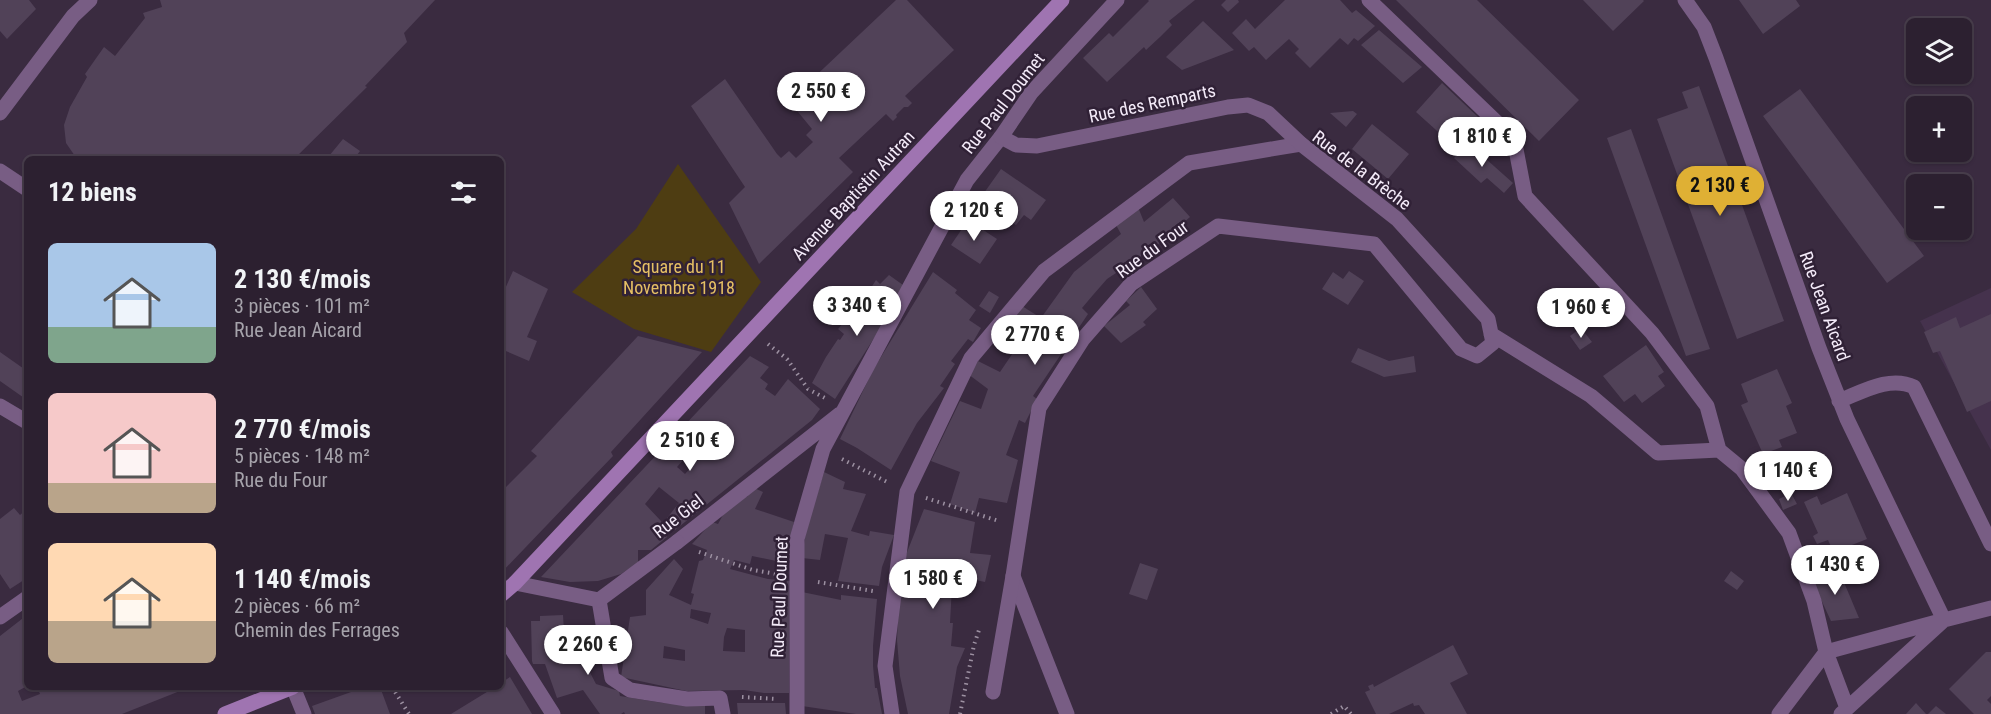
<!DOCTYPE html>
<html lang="fr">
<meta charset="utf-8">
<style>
:root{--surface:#2c2030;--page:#382d3c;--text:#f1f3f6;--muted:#a6a3ab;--line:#483e4c;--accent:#dfb034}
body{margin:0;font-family:"Roboto Condensed",sans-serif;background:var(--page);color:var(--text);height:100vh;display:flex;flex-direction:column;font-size:22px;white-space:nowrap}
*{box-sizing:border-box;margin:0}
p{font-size:20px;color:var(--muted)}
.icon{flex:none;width:33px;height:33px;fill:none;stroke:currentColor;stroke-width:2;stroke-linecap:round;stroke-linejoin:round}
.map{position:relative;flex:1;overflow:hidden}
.details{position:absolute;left:24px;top:156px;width:480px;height:534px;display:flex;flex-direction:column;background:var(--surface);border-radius:9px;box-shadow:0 2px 4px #0004,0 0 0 2px var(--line)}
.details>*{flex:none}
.fabs{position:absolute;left:1906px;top:18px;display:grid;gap:12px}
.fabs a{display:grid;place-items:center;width:66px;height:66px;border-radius:9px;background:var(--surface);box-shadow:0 2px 4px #0004,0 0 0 2px var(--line);font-size:30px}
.price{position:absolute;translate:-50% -51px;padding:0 14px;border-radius:21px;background:#fff;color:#222;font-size:20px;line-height:39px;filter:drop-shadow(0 2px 3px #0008)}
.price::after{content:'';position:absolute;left:50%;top:36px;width:18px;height:14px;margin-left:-9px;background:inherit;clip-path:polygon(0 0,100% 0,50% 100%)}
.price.active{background:var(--accent);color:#111}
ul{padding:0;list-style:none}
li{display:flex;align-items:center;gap:18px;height:150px;padding:0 24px}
li span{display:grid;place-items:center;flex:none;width:168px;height:120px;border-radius:9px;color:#555}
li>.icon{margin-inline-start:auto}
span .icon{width:72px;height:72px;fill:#fffc;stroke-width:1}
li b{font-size:26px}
h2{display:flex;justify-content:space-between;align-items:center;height:72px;padding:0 24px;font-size:26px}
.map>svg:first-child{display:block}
.built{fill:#45324d}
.green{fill:#4e3d12}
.building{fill:#514258;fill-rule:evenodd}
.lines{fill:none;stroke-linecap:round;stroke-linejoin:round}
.path{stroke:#9d91a2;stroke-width:4;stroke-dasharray:1.5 4.5;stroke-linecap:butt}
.lane{stroke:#785d84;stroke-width:15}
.street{stroke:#785d84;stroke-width:15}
.secondary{stroke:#9f74b1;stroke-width:15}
.labels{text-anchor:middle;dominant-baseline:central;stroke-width:5;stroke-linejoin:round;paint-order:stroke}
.street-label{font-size:18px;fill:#f4ebf9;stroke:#302136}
.park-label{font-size:18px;fill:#e6c064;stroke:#302136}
</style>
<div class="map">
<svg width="1991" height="714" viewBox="0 0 1991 714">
<rect width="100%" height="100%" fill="#3a2b40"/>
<path class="built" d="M1991,288v162l-71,-129z"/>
<path class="green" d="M678,164l83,118 -50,70 -77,-23 -62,-37 64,-63z"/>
<path class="building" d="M0,0h29l7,9 -29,30 -7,-8z
M160,0h275l-31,33 3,9 -42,44 2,1 -73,72h-166l-2,-2 -2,2h-47l-11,-16 -2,-18 6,-18 17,-30 -2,-3 19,-27 11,9 30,-38 -2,-5 19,-6z
M896,0h11l47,50 -49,46 7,7 -4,4h-4l-8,8 1,2 -4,4 -7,-7 -47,44 14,14 -94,92 -30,-61 16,-16 -54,-81 34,-27 52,75 4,4 8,-7 7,7 17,-16 -7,-7 6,-6 -23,-28z
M1148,0h47l-26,21 3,4 -12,12 -14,13 -2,-3 -37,35 -24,-24 26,-25 4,4 36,-36z
M1226,0h12l1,2 -11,10 -7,-7z
M1285,0h55l12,13 4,-3 19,16 -17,15 -4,-3 -6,7 -8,-7 -30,30 -15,-15 4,-4 -10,-10 -23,21 -12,-13 -5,4 -17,-18 14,-14 9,10z
M1396,0h81l102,100 -40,41z
M1583,0h60l1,1 -31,30z
M1739,0h57l4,6 -37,28z
M1203,21l31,29 -52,20 -16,-13z
M1379,30l43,37 -19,16 -42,-38z
M1442,83l37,35 -10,12 -9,-8 -14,17 -30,-27z
M1699,86l85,235 -47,18 -80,-220 31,-11 -6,-16z
M1800,89l124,167 -37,27 -124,-167z
M1353,111l4,3 -11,13 -16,-14z
M1372,124l37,30 -21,25 -36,-30z
M1631,129l79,220 -24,7 -79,-218z
M343,139l17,12 -6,8 -9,-4 -3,4h-8l-5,-3z
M1468,143l45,40 -9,10 -17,-15 -6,5 -27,-25z
M1001,169l45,31 -15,20 -7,-5 -8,10 -20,-13 -12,14 -14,-9 9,-17z
M1173,198l17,19 -35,30 -48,32 -14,16 -11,13 6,6 -55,82 4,3 -12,24 -6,-3 -13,35 12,5 -11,43 -28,-5 -4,15 -25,-9 10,-32 -29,-11 29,-60 21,8 7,-20 -20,-15 10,-13 22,11 23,-34 -16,-9 15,-23 19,12 33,-46 47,-38 -5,-9 22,-18 6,15z
M968,220l29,19 -17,25 -29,-19z
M513,271l35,18 -21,48 10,4 -8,20 -28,-12v-51z
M1349,271l15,10 -16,24 -26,-16 11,-17 10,7z
M933,272l24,18 -2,3 21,17 -7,10 12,8 -8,14 -5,-3 -17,22 4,3 -15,22 4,2 -27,35 -26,47 -34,-22 -17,-9 33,-69z
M889,275l14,10 -18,36 -50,78 -23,-16 14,-26 12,-18 2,1 4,-6 -6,-5 12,-14 8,6 9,-11 -7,-5 16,-25 4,4z
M1141,287l16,22 -14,13 3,3 -25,18 -17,-17 26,-21 -4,-4z
M989,291l10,6 -9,16 -11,-7z
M1991,314v87l-24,11 -27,-61 -7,2 -9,-21 32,-15 4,11z
M1581,328l11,14 -12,8 -10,-14z
M638,336l64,16 -91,100 2,4 -112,117v-81l36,-36 -6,-5z
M1646,345l18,27 -6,4 7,10 -23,17 -7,-9 -11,8 -21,-26z
M1358,348l31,13 25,-5 2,16 -32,5 -33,-15z
M0,352l27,19v29l-27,-19z
M750,356l19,11 -9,11 8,6 -3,5 10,7 13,-17 32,30 -8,11 -137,110 -8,-12 12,-15 -20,-16 -14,17 16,17 6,16 -16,13h-13v13l-17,11 -23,7 -28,1 -29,-5zM685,458l8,7 -8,9 -8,-7z
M1777,369l15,34 -6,3 11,27 -18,7 3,7 -19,7 -22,-49 7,-3 -7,-18z
M824,472l21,10 -2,7 23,5 -15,37 18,5 1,-5 24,4 -12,32 -3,19 -41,-5 10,-43 -23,-4 -5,26 -18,-2 4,-28z
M752,487l11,5 -8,17 39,13 -8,41 -34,-7 -2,8 -16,-4 -4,9 38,10 22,2 -1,112h-25l-20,-3 -58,1 -65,-14 9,-60 16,-2v-25l28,-31 9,10 -14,26 22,10 3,-11 -3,-1 8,-32 4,-1 4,-10 -15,-6 20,-22 6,2 6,-11 17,-18 6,2zM691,609l20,4 -3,11 -18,-6zM727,628l18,2v22l-22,-1 1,-14zM664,646l21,4v11l-22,-3z
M1791,493l6,11 -14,6 -4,-11z
M1847,493l20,46 -15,6 2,3 -19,8 -7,-16 -11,4 -4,-8 5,-3 -14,-31 13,-6 4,9z
M14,508l6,7 7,-6v69l-17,11 -10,-15v-55z
M924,509l51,13 -5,31 21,2 -6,27 -33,-7 2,-6 -21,-4v7l19,3 -4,11h4l-2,37h3l-2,23 14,2 -8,19 -8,47h-41l-8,-38 -3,-36 3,-70z
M1140,563l18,6 -11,31 -18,-6z
M1838,568l21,50 -28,3 -20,-43z
M1731,571l13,10 -7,9 -13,-9z
M802,592l39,8v-5l36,4 -4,47v20l2,22h2l5,26h-26l-54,-8z
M27,615v71l-9,5 4,10 18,-7 -3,-7h153l-68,27h-122v-78z
M563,615l3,47 18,-1 12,23 23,7 1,5 43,7 42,2v9h-80l-1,-2 -3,2h-21l-17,-24 -26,8 -12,-34h-12l-1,-3 -1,-40h9v-5z
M1453,645l15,29 -18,9 17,31h-42l-6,-9 -5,1 -1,-3 -24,11h-13l-11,-22 5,-2 -2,-4 5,-2 1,3z
M1986,652h5v44l-4,4 4,4v10h-17l-25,-25z
M510,677l22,37h-81l44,-27h6v-4z
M365,687h15l10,27h-75l-3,-8z
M737,703h48l1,11h-48z
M1916,703l10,11h-20z
M1936,706l10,8h-18z"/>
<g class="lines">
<path class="path" d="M768,344l19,15 21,30 17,9
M842,459l47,24
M926,498l73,23
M699,552l54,18 23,4
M818,582l55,9
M392,687l17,27
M742,697l35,2
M960,714l14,-69 6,-18
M1331,714l13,-8 7,8"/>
<path class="lane" d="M677,542l163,-128
M1013,576l54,138
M599,600l13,78 18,12 57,9 33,-1 3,16
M797,714v-175l26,-90 144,-269 34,-43
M892,714l-7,-48 22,-174 64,-134 73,-87 145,-108 112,-19"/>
<path class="street" d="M1369,0l145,139 11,57 127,137 55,73 12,44 23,19 47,64 25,68 12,51 21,56
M1685,0l19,27 12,31 103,290 28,71 97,201 -118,32 -47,62
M0,113l73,-97 17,-16
M0,171l27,18
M1491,334l100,62 67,57 61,-3
M1839,401c23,-9 51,-26 75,-14l77,157
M0,406l27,16
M515,583l84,17 78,-58
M0,617l27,-19
M501,632l52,82
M293,687l11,27
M993,692l20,-116 26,-168 44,-69 48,-55 87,-58 156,18 87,105 16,7 16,-13 -5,-24 -91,-100 -96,-75 -33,-31 -20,-8 -20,2 -191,39 -21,-1 -15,-8 30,-44 86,-93
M1841,714l103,-94 47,-12"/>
<path class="secondary" d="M501,595l14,-12 547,-583
M225,714l68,-27"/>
</g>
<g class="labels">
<g class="street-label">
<text transform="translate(1003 103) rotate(-52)">Rue Paul Doumet</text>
<text transform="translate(1152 103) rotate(-12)">Rue des Remparts</text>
<text transform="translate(1362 170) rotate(37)">Rue de la Brèche</text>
<text transform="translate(853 195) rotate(-47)">Avenue Baptistin Autran</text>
<text transform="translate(1152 249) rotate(-36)">Rue du Four</text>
<text transform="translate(1825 306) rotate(70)">Rue Jean Aicard</text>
<text transform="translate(678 516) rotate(-38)">Rue Giel</text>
<text transform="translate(779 597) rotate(-88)">Rue Paul Doumet</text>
</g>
<g class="park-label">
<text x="679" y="266">Square du 11<tspan x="679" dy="21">Novembre 1918</tspan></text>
</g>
</g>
</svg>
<div class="fabs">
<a><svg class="icon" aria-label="layers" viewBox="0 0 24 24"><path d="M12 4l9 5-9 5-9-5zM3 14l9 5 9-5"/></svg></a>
<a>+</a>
<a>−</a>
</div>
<b class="price" style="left:821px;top:123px">2 550 €</b>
<b class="price" style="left:1482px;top:168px">1 810 €</b>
<b class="price active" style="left:1720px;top:217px">2 130 €</b>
<b class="price" style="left:974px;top:242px">2 120 €</b>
<b class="price" style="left:857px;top:337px">3 340 €</b>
<b class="price" style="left:1581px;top:339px">1 960 €</b>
<b class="price" style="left:1035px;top:366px">2 770 €</b>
<b class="price" style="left:690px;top:472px">2 510 €</b>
<b class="price" style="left:1788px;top:502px">1 140 €</b>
<b class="price" style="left:1835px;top:596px">1 430 €</b>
<b class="price" style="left:933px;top:610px">1 580 €</b>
<b class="price" style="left:588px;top:676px">2 260 €</b>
<section class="details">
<h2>12 biens<svg class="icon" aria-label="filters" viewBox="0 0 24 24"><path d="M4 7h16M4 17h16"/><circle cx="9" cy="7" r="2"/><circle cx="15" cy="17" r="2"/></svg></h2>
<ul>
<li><span style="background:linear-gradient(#a9c7e8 70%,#7fa58c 0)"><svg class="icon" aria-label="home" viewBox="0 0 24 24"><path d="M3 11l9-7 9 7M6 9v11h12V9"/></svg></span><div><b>2 130 €/mois</b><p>3 pièces · 101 m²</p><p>Rue Jean Aicard</p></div></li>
<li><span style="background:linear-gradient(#f6c9c9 75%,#b9a48a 0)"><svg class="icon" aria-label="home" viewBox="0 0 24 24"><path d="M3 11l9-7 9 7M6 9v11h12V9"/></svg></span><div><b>2 770 €/mois</b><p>5 pièces · 148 m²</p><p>Rue du Four</p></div></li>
<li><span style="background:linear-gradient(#ffd9b3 65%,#b9a48a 0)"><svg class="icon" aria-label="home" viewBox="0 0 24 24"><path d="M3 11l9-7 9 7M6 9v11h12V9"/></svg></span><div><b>1 140 €/mois</b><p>2 pièces · 66 m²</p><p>Chemin des Ferrages</p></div></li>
</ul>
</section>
</div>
